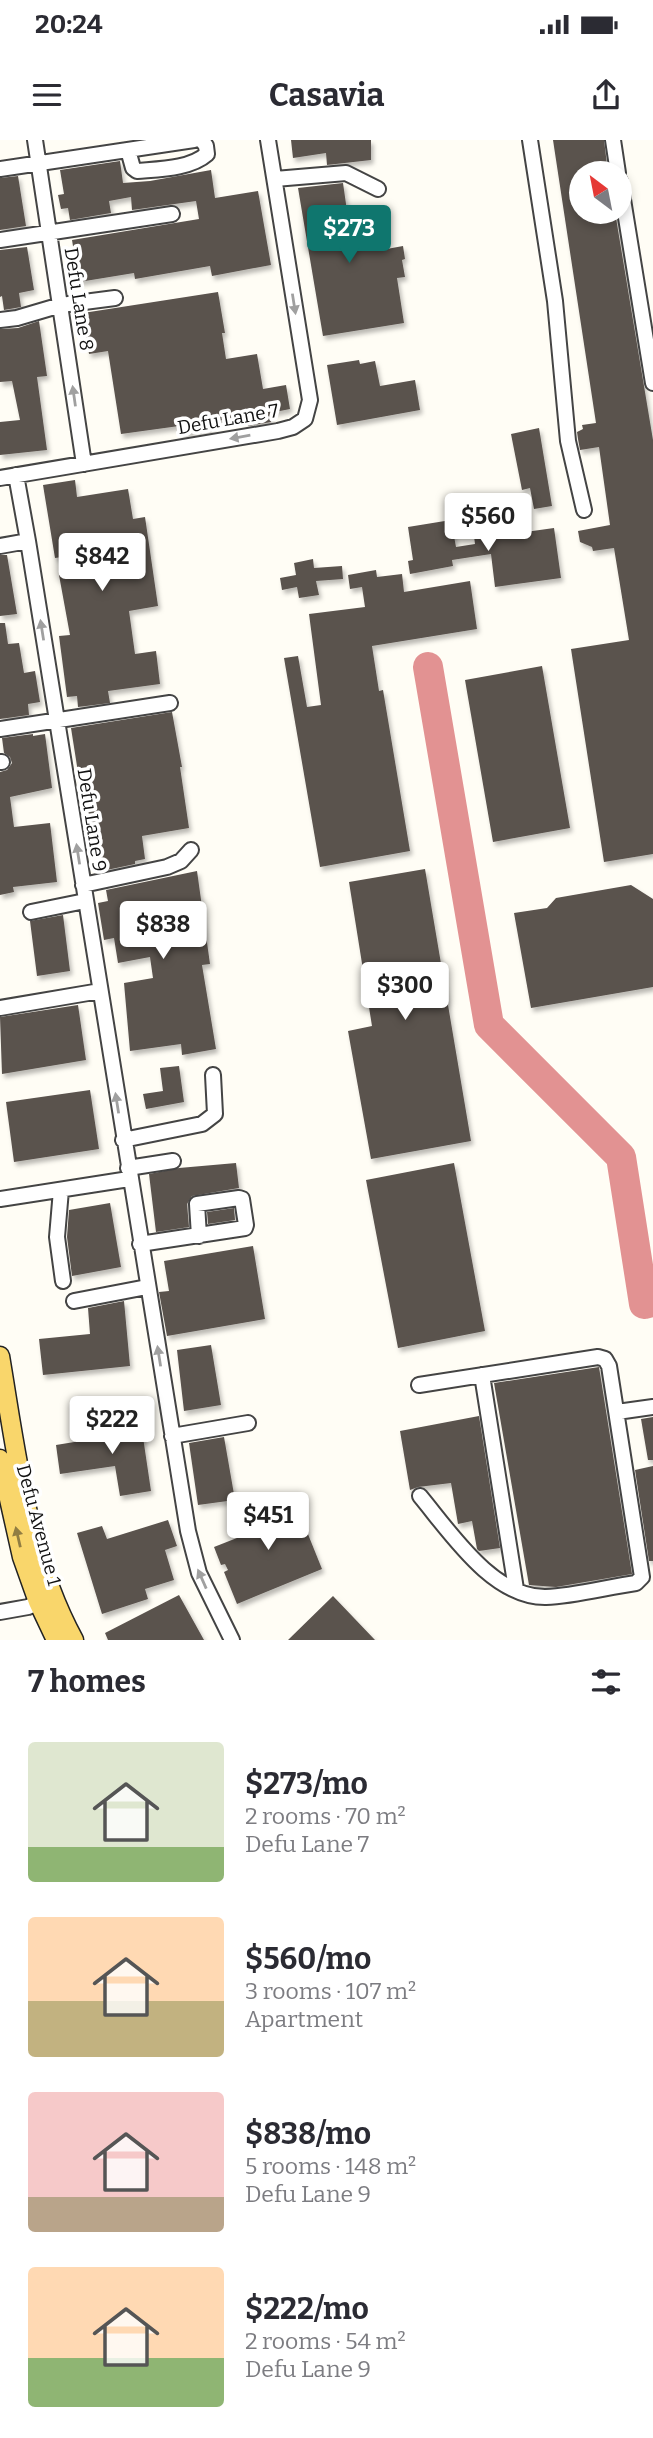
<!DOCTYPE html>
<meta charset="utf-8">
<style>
:root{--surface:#fff;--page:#f2f2f3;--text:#2b2b33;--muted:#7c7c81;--accent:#0f766e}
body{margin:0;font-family:Bitter,serif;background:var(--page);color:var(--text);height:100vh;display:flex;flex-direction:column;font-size:26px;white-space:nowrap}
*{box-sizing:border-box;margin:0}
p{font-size:23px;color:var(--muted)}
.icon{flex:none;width:38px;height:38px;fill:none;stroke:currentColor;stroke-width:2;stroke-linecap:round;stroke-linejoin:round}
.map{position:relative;height:1500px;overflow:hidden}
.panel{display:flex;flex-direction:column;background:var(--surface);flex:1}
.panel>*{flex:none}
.needle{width:46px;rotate:328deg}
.controls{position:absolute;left:569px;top:21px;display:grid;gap:14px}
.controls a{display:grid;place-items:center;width:63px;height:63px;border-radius:50%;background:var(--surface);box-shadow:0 4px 10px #0003;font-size:35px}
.price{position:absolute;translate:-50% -60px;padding:0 16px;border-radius:7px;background:#fff;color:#222;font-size:23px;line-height:46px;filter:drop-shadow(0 2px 4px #0008)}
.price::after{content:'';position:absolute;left:50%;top:42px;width:21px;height:16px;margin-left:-10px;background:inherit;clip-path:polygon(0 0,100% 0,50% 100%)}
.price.current{background:var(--accent);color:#fff}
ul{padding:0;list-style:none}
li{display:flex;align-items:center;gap:21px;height:175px;padding:0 28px}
li span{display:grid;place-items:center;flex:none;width:196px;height:140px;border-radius:7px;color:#555}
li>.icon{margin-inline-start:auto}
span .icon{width:84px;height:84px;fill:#fffc;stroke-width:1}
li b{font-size:30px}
h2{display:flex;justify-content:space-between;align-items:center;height:84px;padding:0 28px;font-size:30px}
.status{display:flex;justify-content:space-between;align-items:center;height:49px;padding:0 35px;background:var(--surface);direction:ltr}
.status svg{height:19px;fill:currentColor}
header{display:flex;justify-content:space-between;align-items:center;height:91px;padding:0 28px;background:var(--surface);font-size:32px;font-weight:700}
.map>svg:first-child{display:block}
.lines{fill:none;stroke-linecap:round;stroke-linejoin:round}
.taxiway{stroke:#e29292;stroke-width:30}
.building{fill:#5a524d;filter:url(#shadow)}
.minor-casing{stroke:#444;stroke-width:18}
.major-casing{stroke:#222;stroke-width:21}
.minor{stroke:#fff;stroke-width:14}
.major{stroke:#f9d66b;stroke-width:18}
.oneway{fill:#a0a0a0}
.oneway2{fill:#917d42}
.labels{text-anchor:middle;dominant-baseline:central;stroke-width:7;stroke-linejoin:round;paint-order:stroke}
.street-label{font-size:19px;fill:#111;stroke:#fff}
</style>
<div class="status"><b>20:24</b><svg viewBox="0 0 49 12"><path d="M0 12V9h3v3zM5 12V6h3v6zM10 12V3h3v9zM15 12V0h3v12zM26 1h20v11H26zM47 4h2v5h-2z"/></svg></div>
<header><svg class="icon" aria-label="menu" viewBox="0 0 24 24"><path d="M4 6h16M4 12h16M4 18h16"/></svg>Casavia<svg class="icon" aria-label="share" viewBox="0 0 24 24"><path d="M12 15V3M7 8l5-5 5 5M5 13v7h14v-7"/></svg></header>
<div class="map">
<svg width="653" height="1500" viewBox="0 0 653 1500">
<defs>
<filter id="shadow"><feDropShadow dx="2.5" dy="4" stdDeviation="2" flood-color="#0004"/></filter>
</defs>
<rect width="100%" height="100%" fill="#fffdf5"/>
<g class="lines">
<path class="taxiway" d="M428,527l61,358 132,132 23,147 9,-2"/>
</g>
<path class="building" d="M291,0h80v20l-44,5 -1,-12 -33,5z
M553,0h51l4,33h-27v39h34l38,228v414l-49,8 -33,-213 58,-9 -15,-92 -21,3 -1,-4 -12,-5 -2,-11 32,-6 -11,-78 -19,3 -2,-11 -1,-7 6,-3 -1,-4 14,-2z
M120,21l3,22 27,-2 61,-11 4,28 43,-7 13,74 -59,11 -2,-10 -75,13 -1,-6 -55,9 -7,-42 127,-21 -3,-18 -64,9 -1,-13 -22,4 2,12 -41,7 -2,-12 -7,1 -3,-14 6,-1 -4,-24z
M18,36l8,50 -26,4v-52z
M343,43l4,28 18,-3 4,28 4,-1 3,16 27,-5 2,13 -3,1 3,17 -8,1 7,45 -81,13 -25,-148z
M27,107l7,43 -15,3 2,14 -17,3 -2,-14 -2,1v-47z
M218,152l7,41h-3l4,26 31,-5 6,35 23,-4 4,24 -20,4 1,9 -23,4 -2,-10 -35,6 1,7 -15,2 -17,3 -1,-8 -58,8 -13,-83 -19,3 -6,-41z
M39,181l8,55 -10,1 10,73 -47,5v-33l20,-2 -8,-39 -12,1v-53l18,-1z
M359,220l1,4 15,-3 5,25 35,-6 5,30 -83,15 -10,-60z
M539,288l13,78 -18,3 -4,-21 -8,2 -11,-56z
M75,340l2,17 51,-8 5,30 12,-2 13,89 -29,5 6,43 21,-3 4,33 -52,7 2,12 -32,4 -1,-11 -10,1 -8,-61 11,-1 -11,-60 77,-14 -3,-14 -78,11 -12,-73z
M451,380l5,27 19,-3 -1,-8 30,-3v2l50,-7 7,50 -66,9 -4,-33 -39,6 1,6 -43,8 -2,-13 5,-1 -5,-33z
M0,415h7l10,59 -17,2z
M313,419l1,9 28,-2 1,13 -27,2 3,14 -20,3 -2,-11 -15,3 -2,-12 16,-3 -2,-12z
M376,430l1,7 25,-3 2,18 66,-11 7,48 -105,17 7,45 4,-1 27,161 -90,16 -36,-209 14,-2 9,51 14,-2 -12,-91 56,-7 -3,-20 -12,2 -2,-14z
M0,483h5l3,21 11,-1 5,30 11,-2 5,31 -12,2 1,11 -29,4z
M542,526l28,162 -77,14 -28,-162z
M172,572l10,55h-2l9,61 -47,8 3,23 -10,2v3l-33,7 -4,-29 -8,2 -4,-29h3l-5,-30h-4l-9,-57z
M33,594v2l12,-2 7,54 -42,9 4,30 36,-4 7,59 -44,5 1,5 -14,3v-123l7,-2 5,-7 -2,-6 -6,-4 -2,-15z
M425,729l46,272 -100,18 -23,-128 24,-5 -23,-144z
M197,731l13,93 -8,1 14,84 -34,6 -1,-11 -51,7 -6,-68 29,-5 -3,-21 -32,6 -4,-25 -10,2 -6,-37 10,-2 -2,-11z
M631,745l22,14v88l-122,21 -17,-95 33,-5 9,-10z
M63,775l7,56 -33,5 -7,-55z
M78,865l8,55 -84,14 -2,-57z
M179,926l5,36 -38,7 -3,-15 20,-3 -3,-23z
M90,950l9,59 -85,13 -8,-60z
M236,1023l3,25 -47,8 -5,8 2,23 -33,5 -7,-58 30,-6z
M454,1023l31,168 -87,17 -32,-168z
M110,1063l11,64 -49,9 -5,-39 2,-27z
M234,1068l1,12 -27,4 -1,-12z
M253,1106l12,73 -98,17 -8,-44 10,-1 -5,-30z
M124,1161l6,65 -87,9 -4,-36 51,-5 -2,-26z
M211,1205l10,60 -37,6 -7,-61z
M599,1227l33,207 -76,13 -27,-2 -35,-202z
M479,1276l21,132 -21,3 -2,-2 -5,-28 -14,3 -7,-41 -33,4 -8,3 -10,-59z
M140,1277l11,74 -31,5 -5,-30 -55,8 -4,-29 55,-9 -2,-14z
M653,1277v43h-5l-7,-41z
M224,1297l11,63 -37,5 -9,-62z
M653,1326v95h-4l-14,-91z
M293,1357l29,72 -85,35 -13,-32 4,-2 -3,-6 -4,1 -7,-18 28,-11 -6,-16z
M168,1380l9,26 -12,4 9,30 -29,9 3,10 -46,15 -25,-81 25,-7 5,13z
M179,1455l25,45h-96l-3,-7z
M333,1456l42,44h-87z"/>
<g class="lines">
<defs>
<path id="minor" d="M35,0l49,324
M530,0l25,161 13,140 16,69
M613,0l5,33
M128,10l5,18 4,3c22,-2 53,-2 70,-17l-1,-8 -4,-6
M0,29l194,-29
M275,39l71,-6 32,16
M620,41l33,202
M0,100l172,-26
M0,180l17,-2 44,-13 54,-7
M16,335l12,66 160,990 11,42 33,67
M0,338l278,-47 15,-4 12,-8 5,-19 -42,-260
M0,406l28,-5
M0,589l170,-26
M0,622h2
M83,745l84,-18 14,-6 10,-11
M31,772l54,-11
M0,868l100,-17
M123,1000l79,-16 13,-10 -2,-39
M128,1028l45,-7
M61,1050l-4,47 6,44
M0,1059l129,-20
M140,1104l105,-16 1,-3 -4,-26 -3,-1 -42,6 2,32
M74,1161l73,-14
M482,1235l34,214
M419,1245l179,-28 7,2 4,7 33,211 -6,6c-29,4 -61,13 -90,14 -53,1 -96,-65 -126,-101
M617,1272l36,-5
M172,1296l76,-13
M0,1472l28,-5 18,-8"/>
<path id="major" d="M0,1216c16,95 27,198 74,284
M0,1319l22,98 16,45 18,38"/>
</defs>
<use href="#minor" class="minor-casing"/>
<use href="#major" class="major-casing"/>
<use href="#minor" class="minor"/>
<use href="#major" class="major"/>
</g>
<defs><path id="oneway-solid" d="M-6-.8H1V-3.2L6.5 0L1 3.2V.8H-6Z" transform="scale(1.75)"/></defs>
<g class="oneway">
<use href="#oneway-solid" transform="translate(294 164) rotate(81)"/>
<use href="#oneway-solid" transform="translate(74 256) rotate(-98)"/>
<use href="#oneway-solid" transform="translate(240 297) rotate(170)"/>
<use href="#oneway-solid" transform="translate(42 490) rotate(-99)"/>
<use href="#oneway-solid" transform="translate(78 714) rotate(-99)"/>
<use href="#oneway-solid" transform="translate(117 963) rotate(-99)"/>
<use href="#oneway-solid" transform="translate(159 1216) rotate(-99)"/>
<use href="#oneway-solid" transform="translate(202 1439) rotate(-114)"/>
</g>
<use class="oneway2" href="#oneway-solid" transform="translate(18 1397) rotate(-103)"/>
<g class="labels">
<g class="street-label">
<text transform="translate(79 159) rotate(81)">Defu Lane 8</text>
<text transform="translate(228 279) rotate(-10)">Defu Lane 7</text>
<text transform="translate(92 680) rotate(81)">Defu Lane 9</text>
<text transform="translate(39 1385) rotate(75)">Defu Avenue 1</text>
</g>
</g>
</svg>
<div class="controls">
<a><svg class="needle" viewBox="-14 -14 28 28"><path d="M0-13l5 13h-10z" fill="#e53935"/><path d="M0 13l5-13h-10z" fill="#7c7c81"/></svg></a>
</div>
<b class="price current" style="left:349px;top:125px">$273</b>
<b class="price" style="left:488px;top:413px">$560</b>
<b class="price" style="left:102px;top:453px">$842</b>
<b class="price" style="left:163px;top:821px">$838</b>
<b class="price" style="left:405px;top:882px">$300</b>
<b class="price" style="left:112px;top:1316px">$222</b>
<b class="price" style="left:268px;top:1412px">$451</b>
</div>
<section class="panel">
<h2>7 homes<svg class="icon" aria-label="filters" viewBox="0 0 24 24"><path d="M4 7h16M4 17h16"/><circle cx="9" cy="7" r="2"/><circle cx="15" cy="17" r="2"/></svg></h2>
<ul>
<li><span style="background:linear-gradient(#dfe7d0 75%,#8fb573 0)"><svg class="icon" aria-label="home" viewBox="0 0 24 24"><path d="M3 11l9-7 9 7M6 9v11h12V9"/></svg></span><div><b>$273/mo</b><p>2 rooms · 70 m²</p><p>Defu Lane 7</p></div></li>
<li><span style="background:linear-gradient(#ffd9b3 60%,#c2b280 0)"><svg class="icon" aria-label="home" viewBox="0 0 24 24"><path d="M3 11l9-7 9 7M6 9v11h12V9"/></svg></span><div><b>$560/mo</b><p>3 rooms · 107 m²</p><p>Apartment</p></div></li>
<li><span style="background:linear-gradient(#f6c9c9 75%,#b9a48a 0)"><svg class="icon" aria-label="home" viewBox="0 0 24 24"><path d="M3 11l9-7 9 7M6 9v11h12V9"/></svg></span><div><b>$838/mo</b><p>5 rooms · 148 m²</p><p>Defu Lane 9</p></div></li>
<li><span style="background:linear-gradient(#ffd9b3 65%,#8fb573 0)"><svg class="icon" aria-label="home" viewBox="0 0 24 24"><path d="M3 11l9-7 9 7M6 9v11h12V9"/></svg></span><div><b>$222/mo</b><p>2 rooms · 54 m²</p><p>Defu Lane 9</p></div></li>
</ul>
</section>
